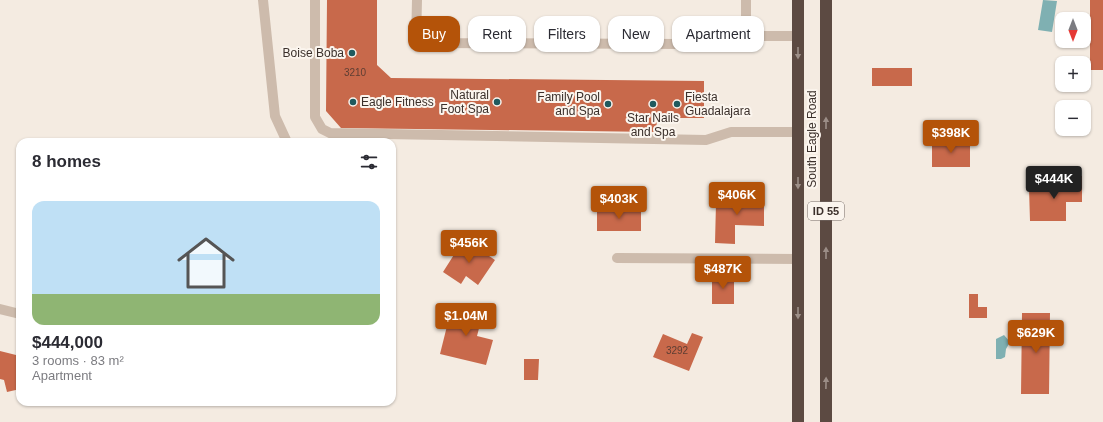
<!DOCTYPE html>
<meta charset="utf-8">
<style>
:root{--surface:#fff;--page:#f7f7f7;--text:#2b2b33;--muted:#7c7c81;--accent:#b45309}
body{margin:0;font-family:Arial,sans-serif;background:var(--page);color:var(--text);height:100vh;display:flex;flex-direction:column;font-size:15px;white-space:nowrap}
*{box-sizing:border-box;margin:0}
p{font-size:13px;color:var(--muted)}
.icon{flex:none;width:22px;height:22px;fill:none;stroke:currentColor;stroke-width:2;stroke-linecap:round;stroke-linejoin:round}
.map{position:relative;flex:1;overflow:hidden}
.drawer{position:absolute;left:16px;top:138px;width:380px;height:268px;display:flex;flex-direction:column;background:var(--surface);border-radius:12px;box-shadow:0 1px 3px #0004}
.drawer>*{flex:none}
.banner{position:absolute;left:408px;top:16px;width:380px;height:36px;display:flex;gap:8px}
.needle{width:26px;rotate:180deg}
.buttons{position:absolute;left:1055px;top:12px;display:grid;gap:8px}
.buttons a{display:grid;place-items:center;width:36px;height:36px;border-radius:8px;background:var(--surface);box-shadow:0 1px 3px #0004;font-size:20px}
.price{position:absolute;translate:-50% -34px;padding:0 9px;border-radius:4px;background:var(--accent);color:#fff;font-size:13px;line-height:26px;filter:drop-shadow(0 1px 2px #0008)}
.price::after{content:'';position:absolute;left:50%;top:24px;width:12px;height:9px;margin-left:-6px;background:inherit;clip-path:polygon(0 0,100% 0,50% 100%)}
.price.current{background:#222;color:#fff}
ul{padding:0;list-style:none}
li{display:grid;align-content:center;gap:8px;height:212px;padding:0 16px}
li span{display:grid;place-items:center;height:124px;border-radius:12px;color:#555}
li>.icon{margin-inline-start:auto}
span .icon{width:72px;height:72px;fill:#fffc;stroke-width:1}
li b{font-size:17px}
h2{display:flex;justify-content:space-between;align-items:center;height:48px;padding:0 16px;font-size:17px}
.tag{padding:0 14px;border-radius:12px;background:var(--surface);box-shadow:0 1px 3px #0004;font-size:14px;line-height:36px}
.tag.current{background:var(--accent);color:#fff}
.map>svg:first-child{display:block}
.water{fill:#7fb0b2}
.building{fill:#c8694b}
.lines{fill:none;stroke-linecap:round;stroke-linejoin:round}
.minor{stroke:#cdbbac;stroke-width:10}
.highway{stroke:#5c4a42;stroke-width:12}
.oneway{fill:#9c8e87}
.poi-dot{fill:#1f5a5e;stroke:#fbf5ee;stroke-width:1.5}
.labels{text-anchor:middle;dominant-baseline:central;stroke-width:4;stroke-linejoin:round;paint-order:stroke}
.number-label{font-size:10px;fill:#5e3e33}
.shield{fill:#fbf5ee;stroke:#756b66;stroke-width:1}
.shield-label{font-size:11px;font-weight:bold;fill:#3b302b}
.poi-label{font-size:12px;fill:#3b302b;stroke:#fbf5ee;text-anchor:end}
.street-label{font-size:12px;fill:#3b302b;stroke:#fbf5ee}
</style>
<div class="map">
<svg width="1103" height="422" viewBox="0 0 1103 422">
<rect width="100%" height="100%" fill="#f4ebe1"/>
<path class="water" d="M1043,0l14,1 -5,31 -14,-2z
M1004,335l6,7 -4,7 -1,8 -4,2h-5v-20z"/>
<path class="building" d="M327,0h50v65l14,13 313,3v37h-47l-1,14 -315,-4 -15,-17z
M1090,0h13v70h-13z
M872,68h40v18h-40z
M932,142h38v25h-38z
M1066,176h16v26h-16v19h-36l-1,-33 37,-1z
M732,193h21v9h11v24l-29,-1v19l-20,-1 1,-40 15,1z
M597,208h44v23h-44z
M464,239l31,21 -17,25 -12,-9 -5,8 -18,-12z
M712,275h22v29h-22z
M969,294h9v13h9v11h-18z
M452,306l31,7 -6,23 16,4 -7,25 -46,-11z
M1022,313h28l-1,81h-28z
M692,333l11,4 -14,34 -36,-14 10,-23 24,10z
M0,351l20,5v33l-13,3 -3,-12 -4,-1z
M524,359h15l-1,21h-14z"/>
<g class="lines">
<path class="minor" d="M263,0l12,116 12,26
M315,0v117l7,12 8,4 376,7 25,-8h67
M417,0l-1,43 270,1 60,-8h52
M746,0v36
M617,258l181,1
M0,309l20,5"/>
<path class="highway" d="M826,0v422
M798,422v-422"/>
</g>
<defs><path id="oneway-solid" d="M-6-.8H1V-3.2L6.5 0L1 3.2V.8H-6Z"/></defs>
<g class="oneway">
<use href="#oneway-solid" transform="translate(798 53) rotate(90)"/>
<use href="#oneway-solid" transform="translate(826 123) rotate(-90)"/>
<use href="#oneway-solid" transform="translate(798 183) rotate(90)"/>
<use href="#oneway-solid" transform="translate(826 253) rotate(-90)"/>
<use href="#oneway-solid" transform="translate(798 313) rotate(90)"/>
<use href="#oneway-solid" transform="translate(826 383) rotate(-89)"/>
</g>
<g class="poi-dot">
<circle cx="352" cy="53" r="4"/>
<circle cx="353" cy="102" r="4"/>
<circle cx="497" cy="102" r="4"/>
<circle cx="608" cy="104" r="4"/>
<circle cx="653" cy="104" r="4"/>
<circle cx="677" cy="104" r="4"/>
</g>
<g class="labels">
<g class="number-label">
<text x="355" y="72">3210</text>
<text x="677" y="350">3292</text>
</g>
<rect class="shield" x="808" y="202" width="36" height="18" rx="3"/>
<g class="shield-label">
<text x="826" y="211">ID 55</text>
</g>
<g class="poi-label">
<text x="344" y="53">Boise Boba</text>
<text x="489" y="95">Natural<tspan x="489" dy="14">Foot Spa</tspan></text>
<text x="600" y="97">Family Pool<tspan x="600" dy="14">and Spa</tspan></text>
<text x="685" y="97" text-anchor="start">Fiesta<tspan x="685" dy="14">Guadalajara</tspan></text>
<text x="361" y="102" text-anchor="start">Eagle Fitness</text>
<text x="653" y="118" text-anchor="middle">Star Nails<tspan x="653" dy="14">and Spa</tspan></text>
</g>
<g class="street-label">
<text transform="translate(812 139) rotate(-90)">South Eagle Road</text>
</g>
</g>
</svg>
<div class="buttons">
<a><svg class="needle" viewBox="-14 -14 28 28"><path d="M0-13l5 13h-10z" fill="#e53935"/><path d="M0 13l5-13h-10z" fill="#7c7c81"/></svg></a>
<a>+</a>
<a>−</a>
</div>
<b class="price" style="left:951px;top:154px">$398K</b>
<b class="price current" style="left:1054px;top:200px">$444K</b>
<b class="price" style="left:737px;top:216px">$406K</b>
<b class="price" style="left:619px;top:220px">$403K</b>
<b class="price" style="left:469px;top:264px">$456K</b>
<b class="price" style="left:723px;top:290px">$487K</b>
<b class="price" style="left:466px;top:337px">$1.04M</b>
<b class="price" style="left:1036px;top:354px">$629K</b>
<div class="banner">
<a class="tag current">Buy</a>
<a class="tag">Rent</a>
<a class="tag">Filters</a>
<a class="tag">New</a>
<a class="tag">Apartment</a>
</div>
<section class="drawer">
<h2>8 homes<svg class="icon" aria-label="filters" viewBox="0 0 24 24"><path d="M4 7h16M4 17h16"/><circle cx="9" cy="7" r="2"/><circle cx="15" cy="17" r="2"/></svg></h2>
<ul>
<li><span style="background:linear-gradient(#bfe0f5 75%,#8fb573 0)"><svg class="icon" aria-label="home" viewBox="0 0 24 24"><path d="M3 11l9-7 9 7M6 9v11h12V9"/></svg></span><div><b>$444,000</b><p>3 rooms · 83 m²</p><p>Apartment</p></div></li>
</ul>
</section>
</div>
